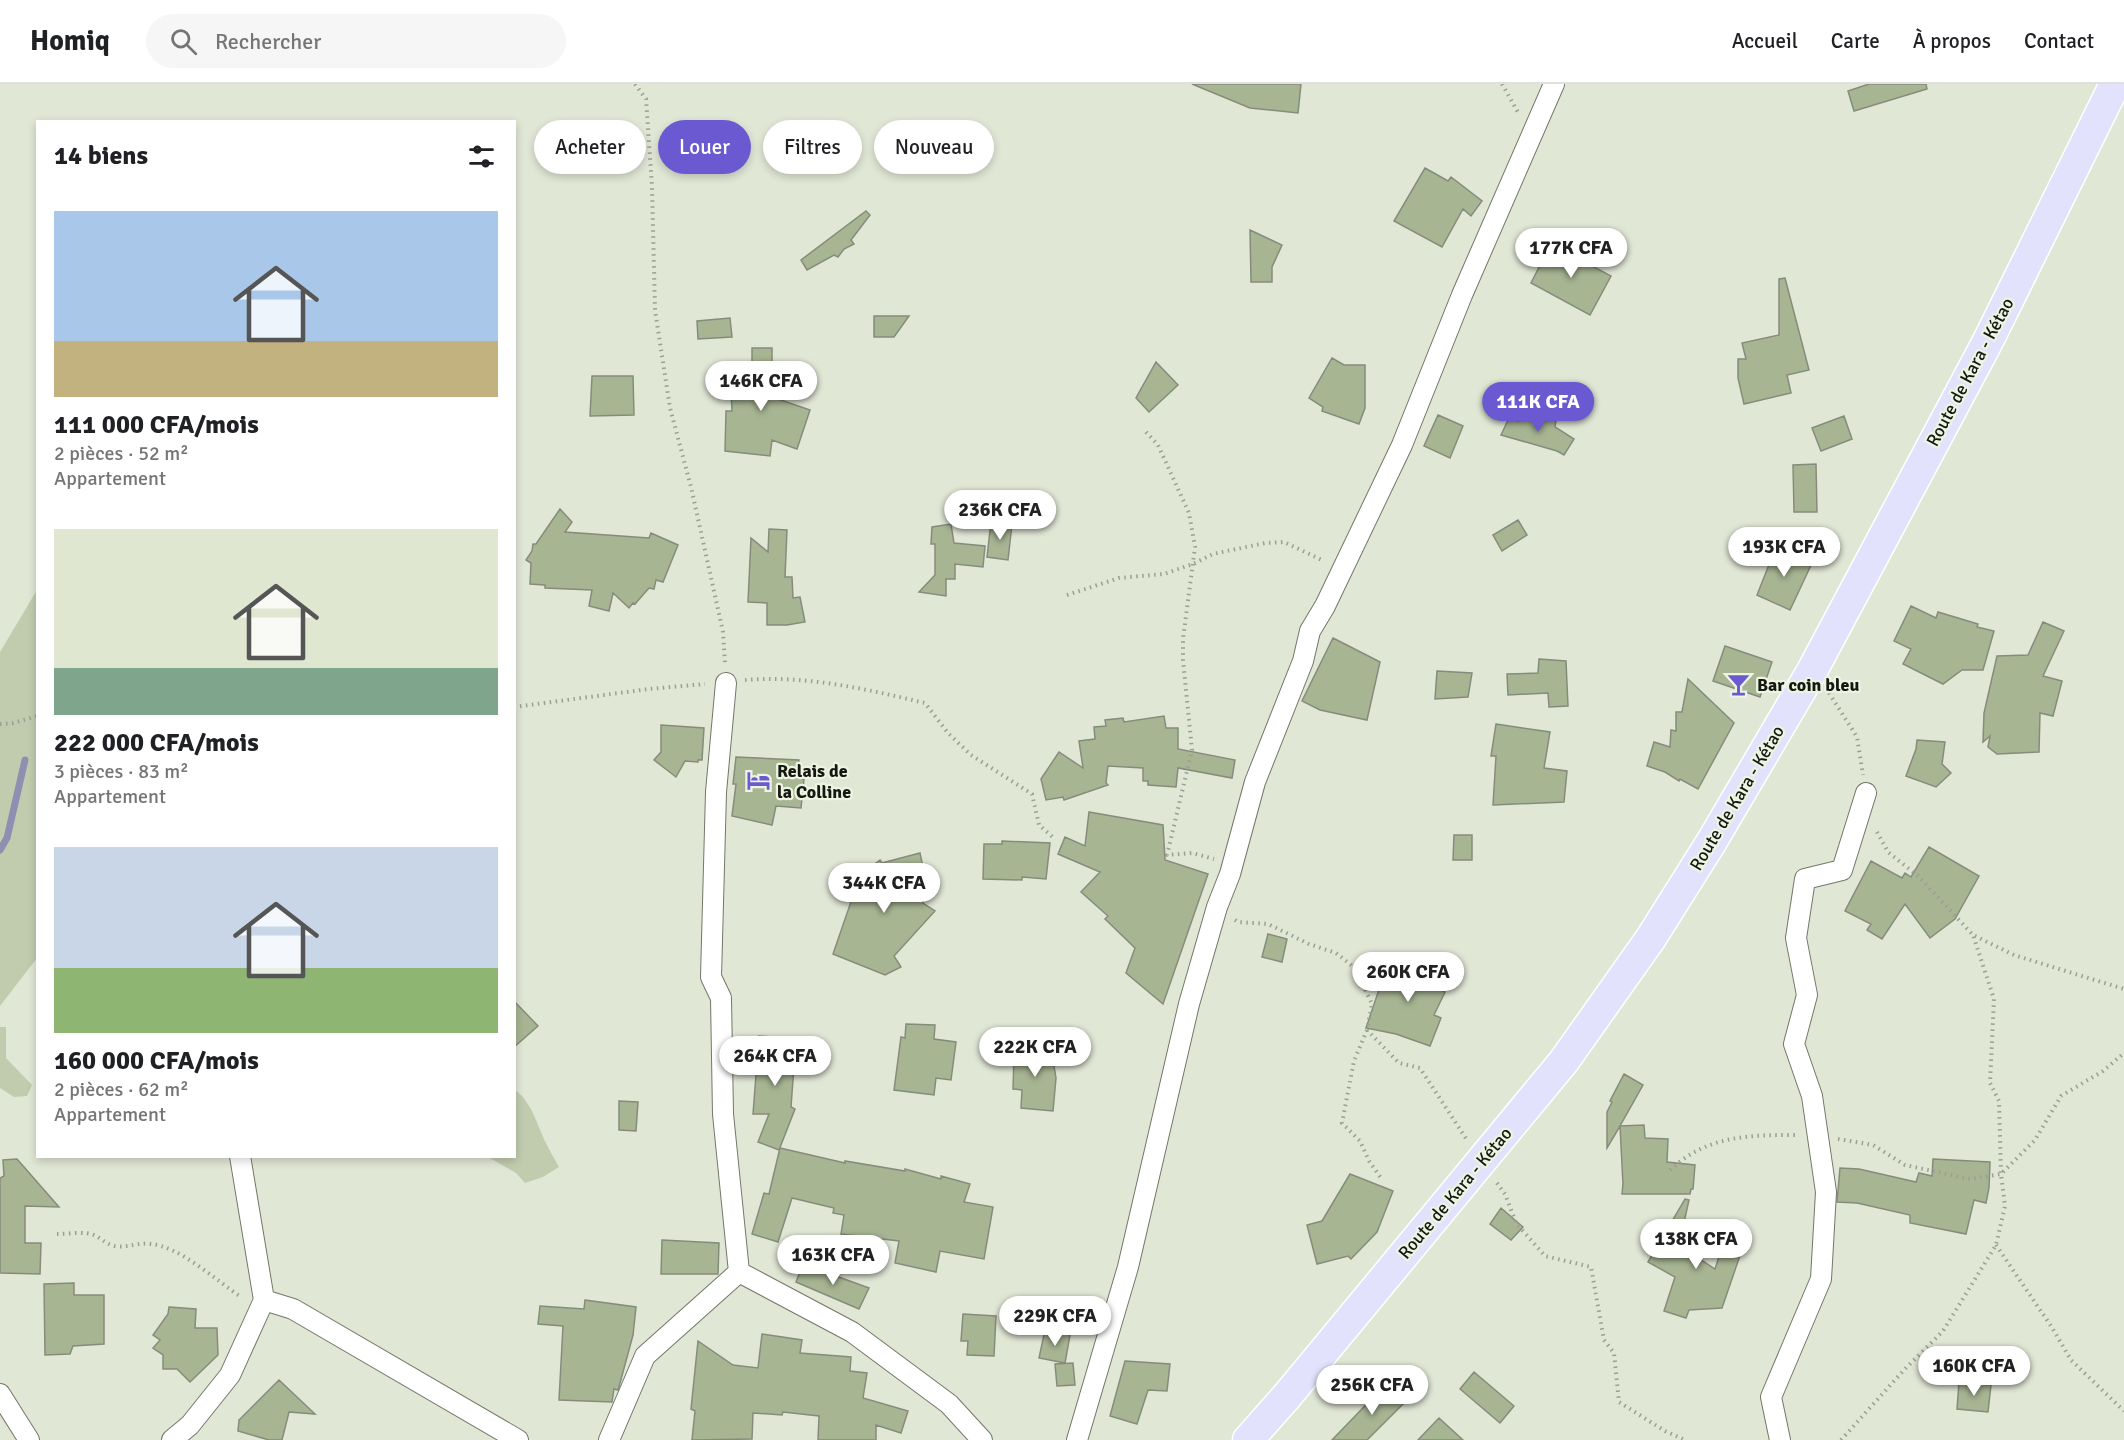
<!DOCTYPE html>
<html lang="fr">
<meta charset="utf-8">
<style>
:root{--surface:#fff;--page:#f6f6f6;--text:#202124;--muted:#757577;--line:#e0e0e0;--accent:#6b59d2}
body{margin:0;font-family:Signika,sans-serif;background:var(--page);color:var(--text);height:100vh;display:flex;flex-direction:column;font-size:22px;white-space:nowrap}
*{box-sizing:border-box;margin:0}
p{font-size:20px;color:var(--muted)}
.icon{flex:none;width:33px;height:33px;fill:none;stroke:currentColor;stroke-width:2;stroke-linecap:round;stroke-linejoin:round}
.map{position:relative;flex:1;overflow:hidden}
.details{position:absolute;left:36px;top:36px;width:480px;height:1038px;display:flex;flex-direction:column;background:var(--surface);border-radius:0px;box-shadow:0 3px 9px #0003}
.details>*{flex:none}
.hud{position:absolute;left:534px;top:36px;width:570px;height:54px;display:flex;gap:12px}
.price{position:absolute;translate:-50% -51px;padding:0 14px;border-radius:21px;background:#fff;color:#222;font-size:20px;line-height:39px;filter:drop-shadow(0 2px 3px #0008)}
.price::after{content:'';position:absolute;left:50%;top:36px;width:18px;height:14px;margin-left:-9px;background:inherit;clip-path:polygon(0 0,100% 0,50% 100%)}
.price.active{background:var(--accent);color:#fff}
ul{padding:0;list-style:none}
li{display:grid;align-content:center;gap:12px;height:318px;padding:0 18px}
li span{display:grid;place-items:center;height:186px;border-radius:0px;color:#555}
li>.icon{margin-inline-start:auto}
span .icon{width:108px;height:108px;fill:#fffc;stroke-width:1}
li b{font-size:26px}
h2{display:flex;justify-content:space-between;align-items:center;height:72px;padding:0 18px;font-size:26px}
.chip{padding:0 21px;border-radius:27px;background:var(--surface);box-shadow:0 3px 9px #0003;font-size:21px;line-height:54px}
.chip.active{background:var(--accent);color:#fff}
header{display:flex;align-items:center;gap:36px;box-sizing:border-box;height:84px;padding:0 30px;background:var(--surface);border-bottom:2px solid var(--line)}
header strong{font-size:28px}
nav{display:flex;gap:33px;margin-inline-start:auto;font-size:21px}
.search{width:420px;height:54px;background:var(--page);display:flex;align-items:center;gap:15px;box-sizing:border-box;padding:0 21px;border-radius:33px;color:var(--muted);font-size:22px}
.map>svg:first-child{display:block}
.green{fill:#c1ccaf}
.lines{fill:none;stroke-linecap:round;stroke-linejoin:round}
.stream{stroke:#908fb1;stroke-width:7}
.building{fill:#a7b593;stroke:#868c7c;stroke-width:1.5}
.street-casing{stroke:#727869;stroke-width:22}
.primary-casing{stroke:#fff;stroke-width:33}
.path{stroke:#9aa092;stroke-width:4;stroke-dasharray:1.5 4.5;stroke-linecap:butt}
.street{stroke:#fff;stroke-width:20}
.primary{stroke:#e2e2fc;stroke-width:30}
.labels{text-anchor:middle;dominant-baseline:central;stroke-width:4.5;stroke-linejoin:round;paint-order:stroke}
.street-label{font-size:18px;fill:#161812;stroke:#edf4e2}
.poi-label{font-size:18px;font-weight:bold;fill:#161812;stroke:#edf4e2;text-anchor:start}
</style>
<header>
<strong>Homiq</strong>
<div class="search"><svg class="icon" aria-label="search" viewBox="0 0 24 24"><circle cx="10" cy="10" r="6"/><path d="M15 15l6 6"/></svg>Rechercher</div>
<nav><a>Accueil</a><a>Carte</a><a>À propos</a><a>Contact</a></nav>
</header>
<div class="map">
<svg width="2124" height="1356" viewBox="0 0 2124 1356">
<rect width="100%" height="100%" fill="#e0e7d5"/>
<path class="green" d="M37,506v368l-37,48v-354z
M0,943h6v31l26,27 -5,11 -13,1 -14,-9z
M515,1006c18,13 22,36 32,55 3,7 8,14 12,22l-16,10 -18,6 -9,-10 -28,-16 26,-1z"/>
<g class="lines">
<path class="stream" d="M0,766l7,-12 18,-78"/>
</g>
<path class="building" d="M1192,0h109l-3,29 -48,-5z
M1869,0h57l1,5 -73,22 -6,-20z
M1425,84l23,13 3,-4 31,24 -11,15 -8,-7 -21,38 -48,-26z
M866,127l4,4 -19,25 3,4 -10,5 -6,8 -4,-2 -27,15 -6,-10z
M1250,146l32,15 -10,22v15h-21z
M1551,160l60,32 -21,39 -59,-32z
M1785,194l24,92 -22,5 4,18 -47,11 -6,-26v-19h8l-4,-16 37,-8v-56z
M874,232h35l-15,21h-20z
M730,234l2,19 -34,2 -1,-18z
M752,264h20v49l38,13 -13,39 -25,-9 -2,16 -45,-5 1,-40h6l-2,-39 22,10z
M1332,274l12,7h21v43l-6,16 -37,-13 1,-4 -14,-9z
M1156,278l22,23 -29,27 -13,-14z
M592,292h41l1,39 -44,1z
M1519,330l37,6 -1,7 19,12 -10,16 -7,-4 -56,-16 8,-17 9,3z
M1438,331l25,11 -13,32 -26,-12z
M1844,332l8,23 -31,12 -9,-23z
M1816,380l1,48h-23l-1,-47z
M560,425l12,13 -7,10 84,6 2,-5 27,12 -15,37 -7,-2 -2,9 -5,-1 -14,16 -2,-1 -4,5 -16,-15 -4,18 -20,-5 3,-16 -47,-2v-3l-15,-1 1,-21 -5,-3 6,-9 1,-7h3z
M1518,436l9,15 -25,16 -9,-16z
M991,438l21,2 -4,36 -21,-3z
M951,440l3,19 31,3 -2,21 -28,-3v15h-9v17l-27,-4 16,-17v-31h-4l1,-17z
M769,445l18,1 -2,47h7l1,21 7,-1 5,25 -18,3h-20v-22l-19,-1 3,-64 17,14z
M1776,463l37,14 -23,49 -33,-15z
M1911,522l25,12 2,-6 40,12 -1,3 17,4 -11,39h-21l-19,14 -40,-20 8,-15 -17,-8z
M2043,538l21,9 -21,45 19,5 -9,35 -13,-3 -1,39 -42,2 -9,-7 2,-11 -7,6 1,-29 13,-57 31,-1z
M1333,554l47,24 -13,58 -47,-10 -18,-9z
M1725,562l47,16 -12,35 -47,-16z
M1539,575l27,2 2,45 -19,1 -1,-14 -40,2 -1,-21 31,-1z
M1437,587l35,2 -4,24 -33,2z
M1688,595l46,44 -36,66 -18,-10 -1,2 -14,-9 -18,-6 7,-24 16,5 1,-17 5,1v-19h6z
M1164,632l2,12h12v21l57,11 -3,18 -54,-10 -2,19 -28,-2v-4h-5v-13l-35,-2 -2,17 2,2 -44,15 -1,-3 -17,3 -5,-21 18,-27 24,16 -4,-27 16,-2 -1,-12 12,-1 -1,-6 18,-2 1,4z
M1496,640l54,8 -6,36 23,3 -3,31 -71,3 3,-49h-5z
M661,641l43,3 -2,32h-4v2l-13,-1 -9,16 -22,-17 7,-8z
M1917,656l28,2 -3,22 9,9 -15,14 -30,-11 10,-27z
M736,673l63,3 -2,18 7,1 -3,29 -25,-2 -4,19 -40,-9 4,-32h-3z
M1089,728l74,13 2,35 43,14 -45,130 -37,-31 9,-25 -30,-29 3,-3 -27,-24 19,-20 -42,-18 7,-17 20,9z
M1454,751h18v25h-19z
M1002,757l48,2 -4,36 -24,-2v3l-39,-1 1,-35h18z
M1929,763l50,29 -24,43 -25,19 -25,-34 -23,35 -15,-9 4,-6 -26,-13 26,-50 31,17 3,-5 6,4z
M920,769l3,14v36l12,8 -41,45 7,11 -16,8 -52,-21 20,-58 -8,-10 35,-26 2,3z
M1268,850l19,5 -5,23 -20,-5z
M1433,877l-2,24 14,7 -11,23 7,3 -11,28 -34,-12 -30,-6 21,-62z
M514,917l24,25 -24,21z
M906,940l29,1 -1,14 22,3 -5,38 -15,-2 -2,17 -40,-5 7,-53 4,1z
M759,952l37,3 -5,68 4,2 -16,41 -21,-8 11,-28h-16z
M1028,958l8,9 15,-3 5,30 -3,33 -32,-3 1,-18 -9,-1 1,-33z
M1624,990l19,11 -23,41 24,-1 1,13 23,1 -1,23 28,3 -2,24h-2l-1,5h-68l1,-10 -3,-58 -13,22v-36l5,-10 -2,-1z
M619,1017l19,1 -2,29 -17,-1z
M780,1064l65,15v-2l60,10v-2l36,10v-3l29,8 -6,18 29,5 -9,52 -44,-8 -4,21 -41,-9 4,-22 -58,-7 3,-19 -11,-2 1,-5 -42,-10 -14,44 -26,-8 12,-41 5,1z
M17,1075l42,48 -34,-1v37h16l-1,31 -40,-1v-95l4,-2 -1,-16z
M1933,1075l57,3 -1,26 -3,15 -12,-3 -8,34 -56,-11v-8l-53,-12 -20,-1 3,-34 19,1 57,13 3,-9 13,3z
M1350,1090l43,17 -16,41 -26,27 -3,-3 -31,8 -10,-39 15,-4z
M1685,1115l4,1 -10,45 36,24 13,-40 19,6 -25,73 -33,2 -3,8 -22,-7 11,-34 -27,-15z
M1501,1124l22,19 -12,13 -21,-16z
M662,1156l57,3 -1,31h-57z
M803,1180l66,24 -10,21 -63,-27z
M74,1199v12h30v49l-31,2 -3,8 -25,1 -1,-71z
M585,1216l51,7 -3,28 -13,48 -2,7 -4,-1 -2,13 -53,-2 4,-74 -25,-2 2,-18 44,3z
M169,1223l27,2 -1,19h22l1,27 -28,27 -13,-13h-14v-14l-10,-7 7,-8 -7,-5 15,-21z
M963,1230l33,2 -2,40 -27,-1 1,-14h-7z
M1045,1246l25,5 -5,28 -26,-5z
M762,1250l40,6 -2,13 51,4 -1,14 17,2 -4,25 45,13 -7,22 -25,-8v15h-58l1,-24 -36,-4 -1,3 -29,-2 -1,26 -60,1 3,-29 -4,-2 7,-68 35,24 25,3z
M1125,1277l45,3 -3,27 -19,-1 -11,34 -27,-8z
M1073,1279l2,22 -18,1 -2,-22z
M1474,1288l40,34 -14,17 -40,-34z
M279,1296l36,34 -26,-2 -7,28h-13l-31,-9 1,-11z
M1959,1298l32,3 -3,27 -31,-3z
M1386,1300l19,18 -38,38h-35z
M1439,1334l24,22h-45z"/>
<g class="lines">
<defs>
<path id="street" d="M726,599l-10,109 -5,185 10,21 2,116 16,158
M739,1188l113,60 97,72 33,36
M264,1216l29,9 225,131
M0,1310l29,46
M172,1356l18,-15 40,-50 34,-75 -24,-144
M609,1356l36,-84 94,-84
M1077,1356l51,-173 61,-263 28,-97 13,-33 25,-92 48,-121 7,-30 15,-25 77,-161 60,-150 92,-211
M1780,1356l-9,-43 50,-118 5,-87 -14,-96 -18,-52 13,-49 -11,-57 9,-59 37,-9 24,-77"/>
<path id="primary" d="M1248,1356l39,-44 277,-335 87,-123 61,-97 100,-170 176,-330 127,-257"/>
</defs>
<use href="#street" class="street-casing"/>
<use href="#primary" class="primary-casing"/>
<path class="path" d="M635,0l11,15 6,87 3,124 15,98 21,79 32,145 2,32
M1502,0l17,30
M1146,348l12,13 31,68 6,34 -12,92v21l9,90 -25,105 25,-2 22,6
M1067,511l52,-17 45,-4 29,-10 20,-10 52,-11 19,-1 40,19
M745,596c61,-5 121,9 180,23l23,30 23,22 61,39 7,31 16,14
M1829,609l28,44 6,38
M514,623l135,-18 56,-5
M0,640l13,-1 25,-7
M1877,748l11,20 30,24 55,59 41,20 110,34
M1235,836l3,2 30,2 41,20 27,9 19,15 17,36 -5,26 32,33 21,5 47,72
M1367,946l-13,31 -12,62 18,18 9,20 12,17
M1838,1055l35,6 32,20 65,14 31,-5 34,-34 26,-44 42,-25 21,-18
M1670,1086c37,-35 80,-35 128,-35
M1497,1099l8,11 11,29 29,33 46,11 13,73 10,13 5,49 46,29 20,9
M57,1150c12,0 26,-3 37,1 7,3 12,9 20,11 14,2 25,-4 37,-2 28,2 66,37 90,53
M1996,1161l55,81 20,34 53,51
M1841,1356l63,-70 39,-39 53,-86 9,-39 -4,-32 -2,-73 -9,-18 4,-84 -21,-64"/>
<use href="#street" class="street"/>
<use href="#primary" class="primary"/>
</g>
<defs>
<symbol id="bar-bare" viewBox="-9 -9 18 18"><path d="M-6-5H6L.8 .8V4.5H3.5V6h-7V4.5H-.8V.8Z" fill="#6b59d2" stroke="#edf4e2" stroke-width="2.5" paint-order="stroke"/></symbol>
<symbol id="hotel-bare" viewBox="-9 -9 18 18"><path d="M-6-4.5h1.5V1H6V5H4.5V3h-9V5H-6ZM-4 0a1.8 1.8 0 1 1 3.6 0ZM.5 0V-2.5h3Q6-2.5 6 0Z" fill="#6b59d2" stroke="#edf4e2" stroke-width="2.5" paint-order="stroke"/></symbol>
</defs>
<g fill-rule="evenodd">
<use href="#bar-bare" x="1722" y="584" width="33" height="33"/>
<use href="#hotel-bare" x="742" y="680" width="33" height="33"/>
</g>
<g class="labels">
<g class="street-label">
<text transform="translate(1970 288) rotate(-62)">Route de Kara - Kétao</text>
<text transform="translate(1737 714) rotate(-59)">Route de Kara - Kétao</text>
<text transform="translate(1455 1109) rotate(-50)">Route de Kara - Kétao</text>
</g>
<g class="poi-label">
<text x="1757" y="601">Bar coin bleu</text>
<text x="777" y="687">Relais de<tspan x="777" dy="21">la Colline</tspan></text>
</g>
</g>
</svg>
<b class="price" style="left:1571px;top:195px">177K CFA</b>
<b class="price" style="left:761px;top:328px">146K CFA</b>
<b class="price active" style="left:1538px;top:349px">111K CFA</b>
<b class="price" style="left:1000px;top:457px">236K CFA</b>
<b class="price" style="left:1784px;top:494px">193K CFA</b>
<b class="price" style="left:884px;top:830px">344K CFA</b>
<b class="price" style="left:1408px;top:919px">260K CFA</b>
<b class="price" style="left:1035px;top:994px">222K CFA</b>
<b class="price" style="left:775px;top:1003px">264K CFA</b>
<b class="price" style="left:1696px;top:1186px">138K CFA</b>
<b class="price" style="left:833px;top:1202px">163K CFA</b>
<b class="price" style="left:1055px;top:1263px">229K CFA</b>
<b class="price" style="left:1974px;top:1313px">160K CFA</b>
<b class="price" style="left:1372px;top:1332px">256K CFA</b>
<div class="hud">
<a class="chip">Acheter</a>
<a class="chip active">Louer</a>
<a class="chip">Filtres</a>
<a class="chip">Nouveau</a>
</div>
<section class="details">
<h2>14 biens<svg class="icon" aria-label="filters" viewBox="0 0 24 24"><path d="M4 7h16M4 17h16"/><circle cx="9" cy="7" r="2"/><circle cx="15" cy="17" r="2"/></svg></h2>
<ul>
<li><span style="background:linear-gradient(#a9c7e8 70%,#c2b280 0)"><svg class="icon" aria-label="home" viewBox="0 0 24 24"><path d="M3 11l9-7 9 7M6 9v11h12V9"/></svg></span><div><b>111 000 CFA/mois</b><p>2 pièces · 52 m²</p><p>Appartement</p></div></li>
<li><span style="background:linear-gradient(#dfe7d0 75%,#7fa58c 0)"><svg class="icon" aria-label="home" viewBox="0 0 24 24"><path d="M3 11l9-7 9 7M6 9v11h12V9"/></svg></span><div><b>222 000 CFA/mois</b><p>3 pièces · 83 m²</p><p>Appartement</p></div></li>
<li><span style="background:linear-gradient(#c9d6e8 65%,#8fb573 0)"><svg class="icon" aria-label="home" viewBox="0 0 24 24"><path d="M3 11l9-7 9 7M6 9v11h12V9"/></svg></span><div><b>160 000 CFA/mois</b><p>2 pièces · 62 m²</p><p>Appartement</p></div></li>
</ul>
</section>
</div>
